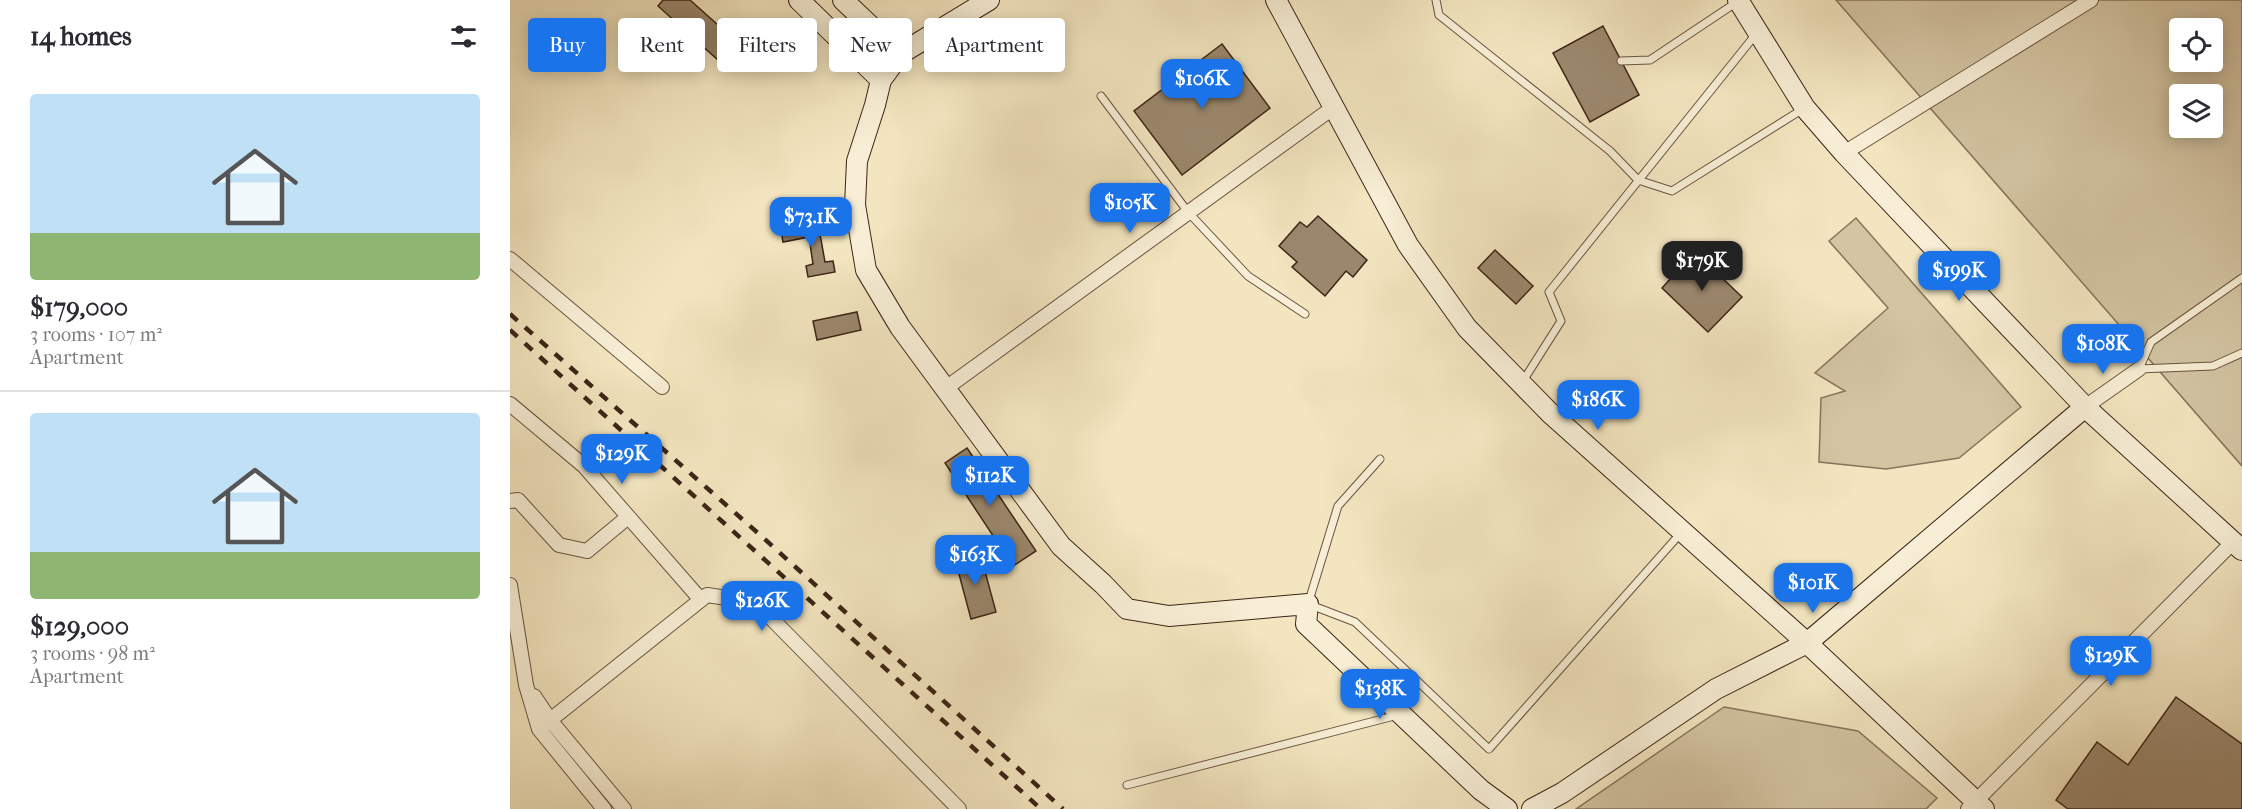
<!DOCTYPE html>
<meta charset="utf-8">
<style>
:root{--surface:#fff;--page:#f7f7f7;--text:#2b2b33;--muted:#7c7c81;--line:#e1e1e2;--accent:#1a73e8}
body{margin:0;font-family:"IM FELL French Canon",serif;background:var(--page);color:var(--text);height:100vh;display:flex;flex-direction:column;font-size:22px;white-space:nowrap}
*{box-sizing:border-box;margin:0}
p{font-size:20px;color:var(--muted)}
.icon{flex:none;width:33px;height:33px;fill:none;stroke:currentColor;stroke-width:2;stroke-linecap:round;stroke-linejoin:round}
.map{position:relative;flex:1;overflow:hidden}
.details{display:flex;flex-direction:column;background:var(--surface);width:510px}
.details>*{flex:none}
.guide{position:absolute;left:18px;top:18px;width:570px;height:54px;display:flex;gap:12px}
.fabs{position:absolute;left:1659px;top:18px;display:grid;gap:12px}
.fabs a{display:grid;place-items:center;width:54px;height:54px;border-radius:6px;background:var(--surface);box-shadow:0 3px 15px #0003;font-size:30px}
.price{position:absolute;translate:-50% -51px;padding:0 14px;border-radius:12px;background:var(--accent);color:#fff;font-size:20px;line-height:39px;filter:drop-shadow(0 2px 3px #0008)}
.price::after{content:'';position:absolute;left:50%;top:36px;width:18px;height:14px;margin-left:-9px;background:inherit;clip-path:polygon(0 0,100% 0,50% 100%)}
.price.current{background:#222;color:#fff}
ul{padding:0;list-style:none}
li{display:grid;align-content:center;gap:12px;height:318px;padding:0 30px}
li+li{border-top:2px solid var(--line)}
li span{display:grid;place-items:center;height:186px;border-radius:6px;color:#555}
li>.icon{margin-inline-start:auto}
span .icon{width:108px;height:108px;fill:#fffc;stroke-width:1}
li b{font-size:26px}
h2{display:flex;justify-content:space-between;align-items:center;height:72px;padding:0 30px;font-size:26px}
.chip{padding:0 21px;border-radius:6px;background:var(--surface);box-shadow:0 3px 15px #0003;font-size:21px;line-height:54px}
.chip.current{background:var(--accent);color:#fff}
main{display:flex;flex:1;min-height:0}
.map>svg:first-child{display:block}
.green{fill:#d3c4a2;stroke:#88745c;stroke-width:1.5;fill-rule:evenodd}
.building{fill:#9b886e;stroke:#3d2416;stroke-width:1.5}
.lines{fill:none;stroke-linecap:round;stroke-linejoin:round}
.lane-casing{stroke:#6a5440;stroke-width:9}
.street-casing{stroke:#6a5440;stroke-width:16}
.secondary-casing{stroke:#3d2416;stroke-width:22}
.lane{stroke:#f7eed5;stroke-width:7}
.street{stroke:#f7eed5;stroke-width:14}
.secondary{stroke:#f7eed5;stroke-width:20}
.rail{stroke:#3d2416;stroke-width:4.5;stroke-dasharray:10 10;stroke-linecap:butt}
</style>
<main>
<section class="details">
<h2>14 homes<svg class="icon" aria-label="filters" viewBox="0 0 24 24"><path d="M4 7h16M4 17h16"/><circle cx="9" cy="7" r="2"/><circle cx="15" cy="17" r="2"/></svg></h2>
<ul>
<li><span style="background:linear-gradient(#bfe0f5 75%,#8fb573 0)"><svg class="icon" aria-label="home" viewBox="0 0 24 24"><path d="M3 11l9-7 9 7M6 9v11h12V9"/></svg></span><div><b>$179,000</b><p>3 rooms · 107 m²</p><p>Apartment</p></div></li>
<li><span style="background:linear-gradient(#bfe0f5 75%,#8fb573 0)"><svg class="icon" aria-label="home" viewBox="0 0 24 24"><path d="M3 11l9-7 9 7M6 9v11h12V9"/></svg></span><div><b>$129,000</b><p>3 rooms · 98 m²</p><p>Apartment</p></div></li>
</ul>
</section>
<div class="map">
<svg width="1732" height="809" viewBox="0 0 1732 809">
<rect width="100%" height="100%" fill="#f2e5bf"/>
<filter id="stains"><feTurbulence type="fractalNoise" baseFrequency=".00333" numOctaves="4"/><feColorMatrix values="0 0 0 0 .2 0 0 0 0 .09 0 0 0 0 .02 0 0 0 .5 -.17"/></filter>
<radialGradient id="worn" r=".72"><stop offset=".6" stop-color="#630" stop-opacity="0"/><stop offset="1" stop-color="#630" stop-opacity=".3"/></radialGradient>
<path class="green" d="M1326,0h406v466zM1670,28h32v34h-32zM1670,94h32v34h-32z
M1346,218l165,189 -62,51 -73,11 -67,-7 2,-64 24,-7 -30,-18 73,-65 -59,-67z
M1214,707l134,24 79,67 -11,11h-350z"/>
<path class="building" d="M153,0h27l47,42 -18,19 -61,-55z
M1093,26l36,69 -49,27 -37,-69z
M712,44l48,64 -88,67 -48,-64z
M808,216l49,44 -14,17 -7,-6 -21,25 -33,-29 5,-5 -18,-16 21,-24 7,5z
M308,223l7,39 8,-1 2,11 -27,5 -2,-11 7,-2 -4,-27 -26,5 -2,-12z
M985,250l38,36 -17,18 -38,-36z
M1185,252l47,45 -34,35 -46,-44z
M347,312l4,18 -44,10 -4,-19z
M457,448l69,103 -23,15 -68,-103z
M470,553l16,59 -25,7 -16,-60z
M1666,697l66,47v65h-174l-12,-9 41,-58 31,23z"/>
<g class="lines">
<defs>
<path id="lane" d="M926,0l3,15 171,136 28,29 34,11 131,-82
M1111,61l29,-1 87,-58
M591,96l87,116 60,64 57,38
M1732,278l-91,64 -12,27 74,-3 29,-13
M1013,381l38,-60 -12,-29 207,-258
M870,459l-42,47 -30,98 47,18 134,127 191,-215
M617,785l271,-70"/>
<path id="street" d="M1334,153l247,-153
M0,259l152,128
M436,388l388,-281
M0,404l74,62 117,134
M1575,407l54,-38
M0,501l8,-1 41,45 28,6 41,-34
M0,585l16,100 13,44 65,80
M24,696l16,24 74,89
M29,729l168,-134 33,5 29,16 190,193
M1458,809l264,-266"/>
<path id="secondary" d="M289,0l82,80
M333,0l57,54
M479,0l-89,54 -19,26 -6,25 -18,56 -2,44 11,65 34,57 161,219 42,38 24,25 42,7 139,-12 -2,20 175,166 26,19
M766,0l132,245 59,83 83,85 257,230 177,166
M1228,0l67,108 39,45 241,254 157,143
M1022,809l30,-16 154,-104 91,-46 278,-236"/>
</defs>
<use href="#lane" class="lane-casing"/>
<use href="#street" class="street-casing"/>
<use href="#secondary" class="secondary-casing"/>
<use href="#lane" class="lane"/>
<use href="#street" class="street"/>
<use href="#secondary" class="secondary"/>
<path class="rail" d="M0,314l249,220 304,275
M0,330l531,479"/>
</g>
<rect width="100%" height="100%" filter="url(#stains)"/>
<rect width="100%" height="100%" fill="url(#worn)"/>
</svg>
<div class="fabs">
<a><svg class="icon" aria-label="locate" viewBox="0 0 24 24"><circle cx="12" cy="12" r="6"/><path d="M12 2v4M12 18v4M2 12h4M18 12h4"/></svg></a>
<a><svg class="icon" aria-label="layers" viewBox="0 0 24 24"><path d="M12 4l9 5-9 5-9-5zM3 14l9 5 9-5"/></svg></a>
</div>
<b class="price" style="left:692px;top:110px">$106K</b>
<b class="price" style="left:620px;top:234px">$105K</b>
<b class="price" style="left:301px;top:248px">$73.1K</b>
<b class="price current" style="left:1192px;top:292px">$179K</b>
<b class="price" style="left:1449px;top:302px">$199K</b>
<b class="price" style="left:1593px;top:375px">$108K</b>
<b class="price" style="left:1088px;top:431px">$186K</b>
<b class="price" style="left:112px;top:485px">$129K</b>
<b class="price" style="left:480px;top:507px">$112K</b>
<b class="price" style="left:465px;top:586px">$163K</b>
<b class="price" style="left:1303px;top:614px">$101K</b>
<b class="price" style="left:252px;top:632px">$126K</b>
<b class="price" style="left:1601px;top:687px">$129K</b>
<b class="price" style="left:870px;top:720px">$138K</b>
<div class="guide">
<a class="chip current">Buy</a>
<a class="chip">Rent</a>
<a class="chip">Filters</a>
<a class="chip">New</a>
<a class="chip">Apartment</a>
</div>
</div>
</main>
